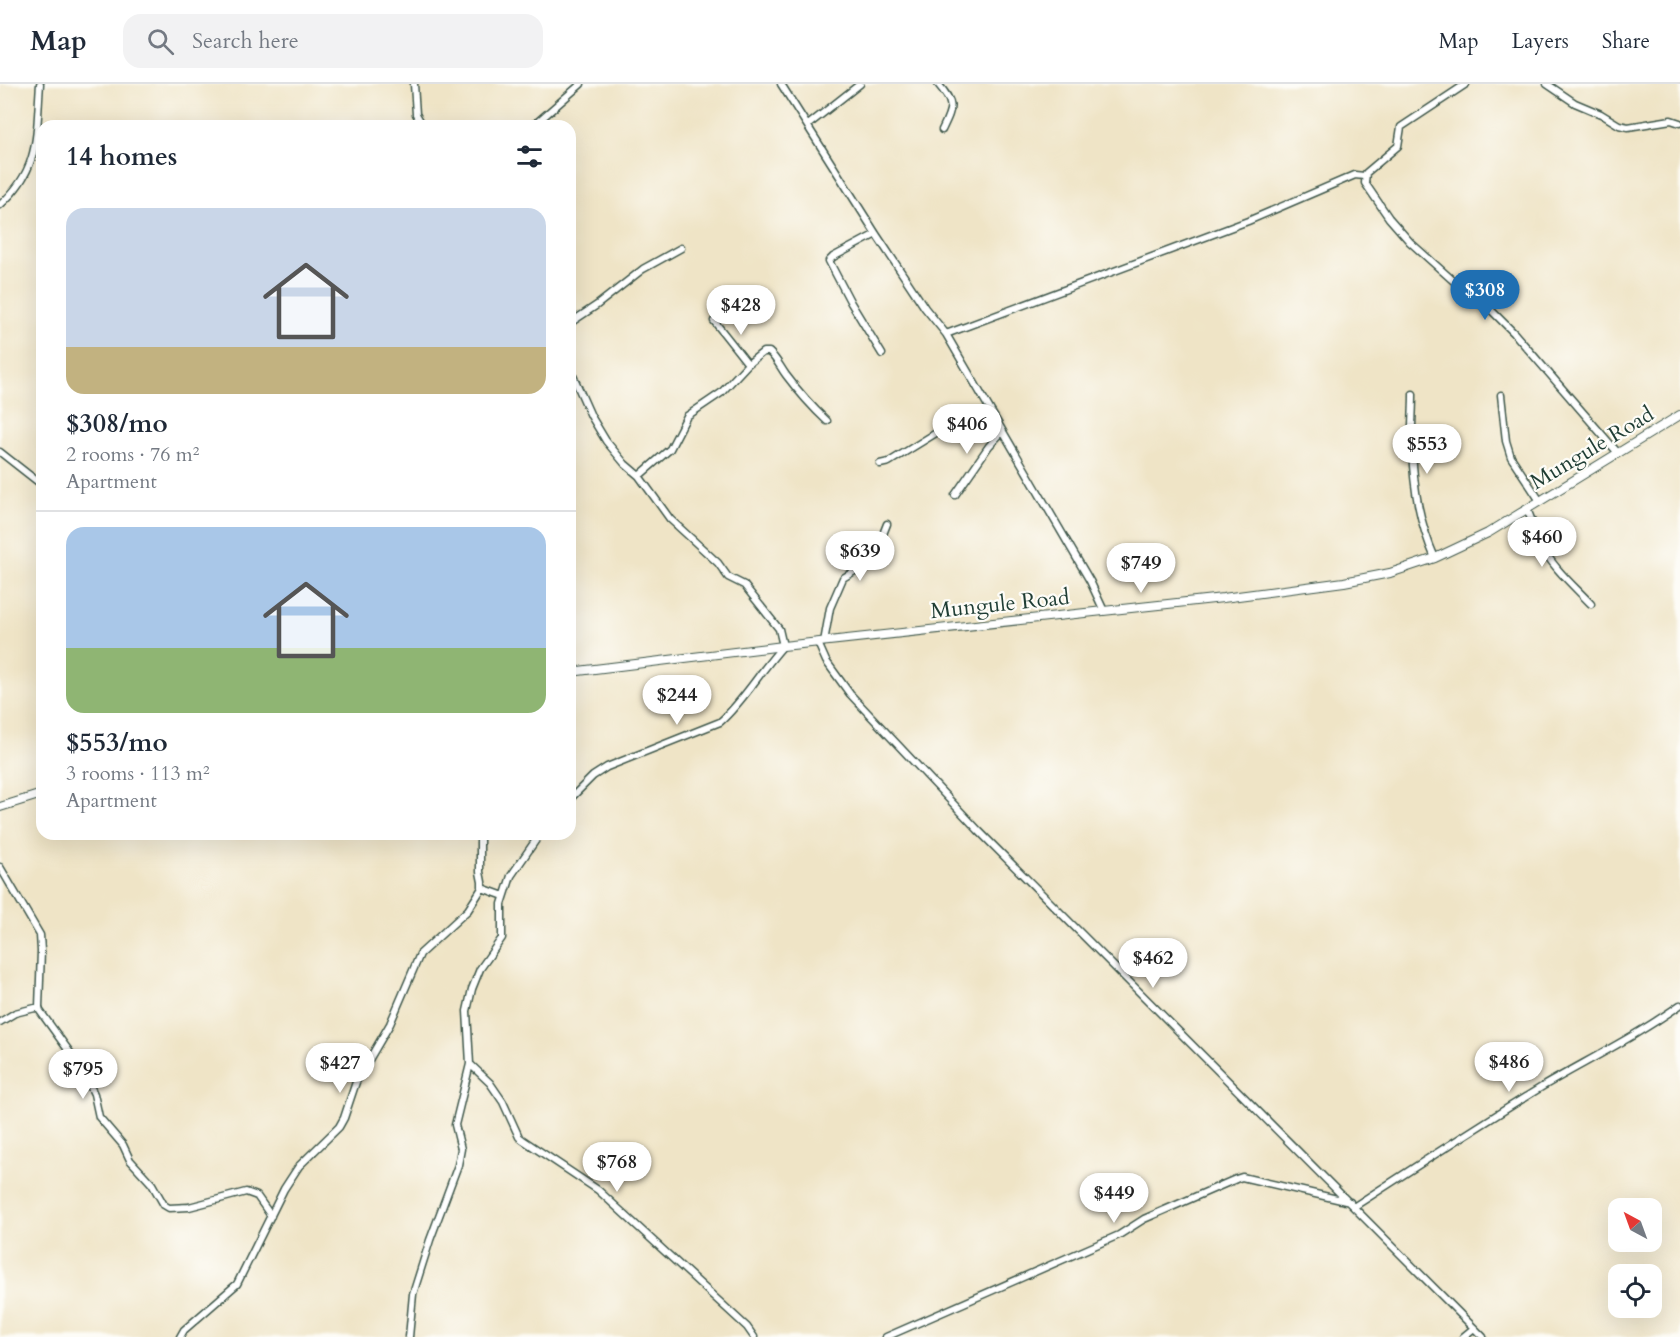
<!DOCTYPE html>
<meta charset="utf-8">
<style>
:root{--surface:#fff;--page:#f2f2f3;--text:#1f2937;--muted:#747a83;--line:#e0e1e3;--accent:#1f6fb2}
body{margin:0;font-family:Cardo,serif;background:var(--page);color:var(--text);height:100vh;display:flex;flex-direction:column;font-size:22px;white-space:nowrap}
*{box-sizing:border-box;margin:0}
p{font-size:20px;color:var(--muted)}
.icon{flex:none;width:33px;height:33px;fill:none;stroke:currentColor;stroke-width:2;stroke-linecap:round;stroke-linejoin:round}
.map{position:relative;flex:1;overflow:hidden}
.panel{position:absolute;left:36px;top:36px;width:540px;height:720px;display:flex;flex-direction:column;background:var(--surface);border-radius:18px;box-shadow:0 6px 24px #0002}
.panel>*{flex:none}
.needle{width:39px;rotate:319deg}
.fabs{position:absolute;left:1608px;top:1114px;display:grid;gap:12px}
.fabs a{display:grid;place-items:center;width:54px;height:54px;border-radius:12px;background:var(--surface);box-shadow:0 6px 24px #0002;font-size:30px}
.price{position:absolute;translate:-50% -51px;padding:0 14px;border-radius:21px;background:#fff;color:#222;font-size:20px;line-height:39px;filter:drop-shadow(0 2px 3px #0008)}
.price::after{content:'';position:absolute;left:50%;top:36px;width:18px;height:14px;margin-left:-9px;background:inherit;clip-path:polygon(0 0,100% 0,50% 100%)}
.price.active{background:var(--accent);color:#fff}
ul{padding:0;list-style:none}
li{display:grid;align-content:center;gap:12px;height:318px;padding:0 30px}
li+li{border-top:2px solid var(--line)}
li span{display:grid;place-items:center;height:186px;border-radius:18px;color:#555}
li>.icon{margin-inline-start:auto}
span .icon{width:108px;height:108px;fill:#fffc;stroke-width:1}
li b{font-size:26px}
h2{display:flex;justify-content:space-between;align-items:center;height:72px;padding:0 30px;font-size:26px}
header{display:flex;align-items:center;gap:36px;box-sizing:border-box;height:84px;padding:0 30px;background:var(--surface);border-bottom:2px solid var(--line)}
header strong{font-size:28px}
nav{display:flex;gap:33px;margin-inline-start:auto;font-size:21px}
.search{width:420px;height:54px;background:var(--page);display:flex;align-items:center;gap:15px;box-sizing:border-box;padding:0 21px;border-radius:18px;color:var(--muted);font-size:22px}
.map>svg:first-child{display:block}
.lines{fill:none;stroke-linecap:round;stroke-linejoin:round}
.minor-casing{stroke:#3e564a;stroke-width:9}
.tertiary-casing{stroke:#3e564a;stroke-width:10}
.minor{stroke:#fff;stroke-width:6}
.tertiary{stroke:#fff;stroke-width:8}
.labels{text-anchor:middle;dominant-baseline:central;stroke-width:4.5;stroke-linejoin:round;paint-order:stroke}
.street-label{font-size:22px;fill:#1f3d34;stroke:#fdfcf7}
</style>
<header>
<strong>Map</strong>
<div class="search"><svg class="icon" aria-label="search" viewBox="0 0 24 24"><circle cx="10" cy="10" r="6"/><path d="M15 15l6 6"/></svg>Search here</div>
<nav><a>Map</a><a>Layers</a><a>Share</a></nav>
</header>
<div class="map">
<svg width="1680" height="1253" viewBox="0 0 1680 1253">
<rect width="100%" height="100%" fill="#fdfcf7"/>
<filter id="ink" filterUnits="userSpaceOnUse"><feTurbulence type="fractalNoise" baseFrequency=".0167" numOctaves="2"/><feDisplacementMap in="SourceGraphic" scale="12" xChannelSelector="R" yChannelSelector="G"/><feConvolveMatrix kernelMatrix="1 2 1 2 8 2 1 2 1" color-interpolation-filters="sRGB"/></filter>
<filter id="wash" filterUnits="userSpaceOnUse"><feTurbulence type="fractalNoise" baseFrequency=".008" numOctaves="4" result="noise"/><feDisplacementMap in="SourceGraphic" scale="24" xChannelSelector="R" yChannelSelector="G"/><feGaussianBlur stdDeviation="1.35" result="paint"/><feColorMatrix in="noise" values="0 0 0 0 0 0 0 0 0 0 0 0 0 0 0 0 0 1.4 0 .05"/><feComposite in="paint" operator="in"/></filter>
<g filter="url(#wash)">
<rect width="100%" height="100%" fill="#efe4c6"/>
</g>
<g filter="url(#ink)">
<g class="lines">
<defs>
<path id="minor" d="M414,0l2,30 7,12
M781,0l95,150 49,74 21,26 144,247 14,30
M938,0c17,20 15,23 4,46
M1466,0l-65,43 -3,19 -32,27 -1,10 24,35 21,24 68,61 14,8 22,22 104,120
M1547,0l28,19 26,11 18,11 9,2 43,-7 9,3
M808,41l52,-41
M533,42l48,-42
M0,121c41,-36 36,-71 40,-121
M876,150l-43,23 -4,4 22,42 31,51
M714,237l34,43
M570,239l27,-18 46,-36 38,-21
M946,250l302,-113 107,-46 9,1
M570,285l21,47 15,25 19,23 14,12 31,43 48,44 10,14 16,8 35,44 4,17c-22,24 -40,56 -63,76l-113,45 -14,9 -23,23
M1413,310c0,19 -2,37 -1,56 2,39 7,72 23,108
M1501,311l5,46 5,16 29,44
M0,368l42,33
M880,380l9,-2 60,-37 20,-5 28,4
M639,392l31,-27 17,-33 34,-23 27,-29 15,-12h6c8,7 11,15 17,23 12,16 26,32 41,46
M955,411l34,-49 13,-14
M1527,425c5,12 9,24 14,36 12,23 32,40 50,59
M824,558l6,-34 13,-30 22,-13 9,-8 13,-33
M818,559l8,18 24,33 128,136 505,507
M0,783l40,68 1,16 -2,56 1,4 42,58 12,25 5,23 24,28 7,15 22,24 12,21 5,3 20,-1 57,-15 11,4 14,20
M482,804l22,8
M0,938l15,-9 24,-6
M470,980l20,19 13,19 16,35 4,3 75,50 149,137 7,10
M1355,1122c63,-41 126,-82 190,-121 45,-26 93,-50 135,-80
M180,1253l4,-7 53,-46 47,-95 15,-23 40,-39 5,-9 12,-36 34,-58 30,-70 48,-44 9,-14 5,-8v-6l-2,-10v-32l-3,-6
M409,1253l4,-43 17,-54 28,-75 3,-16 -6,-24 15,-61 -3,-53 5,-22 8,-20 22,-31v-34l9,-28 29,-42
M886,1253l233,-102 25,-16 92,-40 6,-2 108,25
M1463,1253l11,-9"/>
<path id="tertiary" d="M570,588l213,-26 440,-48 121,-16 46,-9 45,-15 53,-25 192,-118
M0,723l42,-13"/>
</defs>
<use href="#minor" class="minor-casing"/>
<use href="#tertiary" class="tertiary-casing"/>
<use href="#minor" class="minor"/>
<use href="#tertiary" class="tertiary"/>
</g>
</g>
<g class="labels">
<g class="street-label">
<text transform="translate(1592 364) rotate(-31)">Mungule Road</text>
<text transform="translate(1000 520) rotate(-6)">Mungule Road</text>
</g>
</g>
</svg>
<div class="fabs">
<a><svg class="needle" viewBox="-14 -14 28 28"><path d="M0-13l5 13h-10z" fill="#e53935"/><path d="M0 13l5-13h-10z" fill="#747a83"/></svg></a>
<a><svg class="icon" aria-label="locate" viewBox="0 0 24 24"><circle cx="12" cy="12" r="6"/><path d="M12 2v4M12 18v4M2 12h4M18 12h4"/></svg></a>
</div>
<b class="price active" style="left:1485px;top:237px">$308</b>
<b class="price" style="left:741px;top:252px">$428</b>
<b class="price" style="left:967px;top:371px">$406</b>
<b class="price" style="left:1427px;top:391px">$553</b>
<b class="price" style="left:1542px;top:484px">$460</b>
<b class="price" style="left:860px;top:498px">$639</b>
<b class="price" style="left:1141px;top:510px">$749</b>
<b class="price" style="left:677px;top:642px">$244</b>
<b class="price" style="left:1153px;top:905px">$462</b>
<b class="price" style="left:1509px;top:1009px">$486</b>
<b class="price" style="left:340px;top:1010px">$427</b>
<b class="price" style="left:83px;top:1016px">$795</b>
<b class="price" style="left:617px;top:1109px">$768</b>
<b class="price" style="left:1114px;top:1140px">$449</b>
<section class="panel">
<h2>14 homes<svg class="icon" aria-label="filters" viewBox="0 0 24 24"><path d="M4 7h16M4 17h16"/><circle cx="9" cy="7" r="2"/><circle cx="15" cy="17" r="2"/></svg></h2>
<ul>
<li><span style="background:linear-gradient(#c9d6e8 75%,#c2b280 0)"><svg class="icon" aria-label="home" viewBox="0 0 24 24"><path d="M3 11l9-7 9 7M6 9v11h12V9"/></svg></span><div><b>$308/mo</b><p>2 rooms · 76 m²</p><p>Apartment</p></div></li>
<li><span style="background:linear-gradient(#a9c7e8 65%,#8fb573 0)"><svg class="icon" aria-label="home" viewBox="0 0 24 24"><path d="M3 11l9-7 9 7M6 9v11h12V9"/></svg></span><div><b>$553/mo</b><p>3 rooms · 113 m²</p><p>Apartment</p></div></li>
</ul>
</section>
</div>
